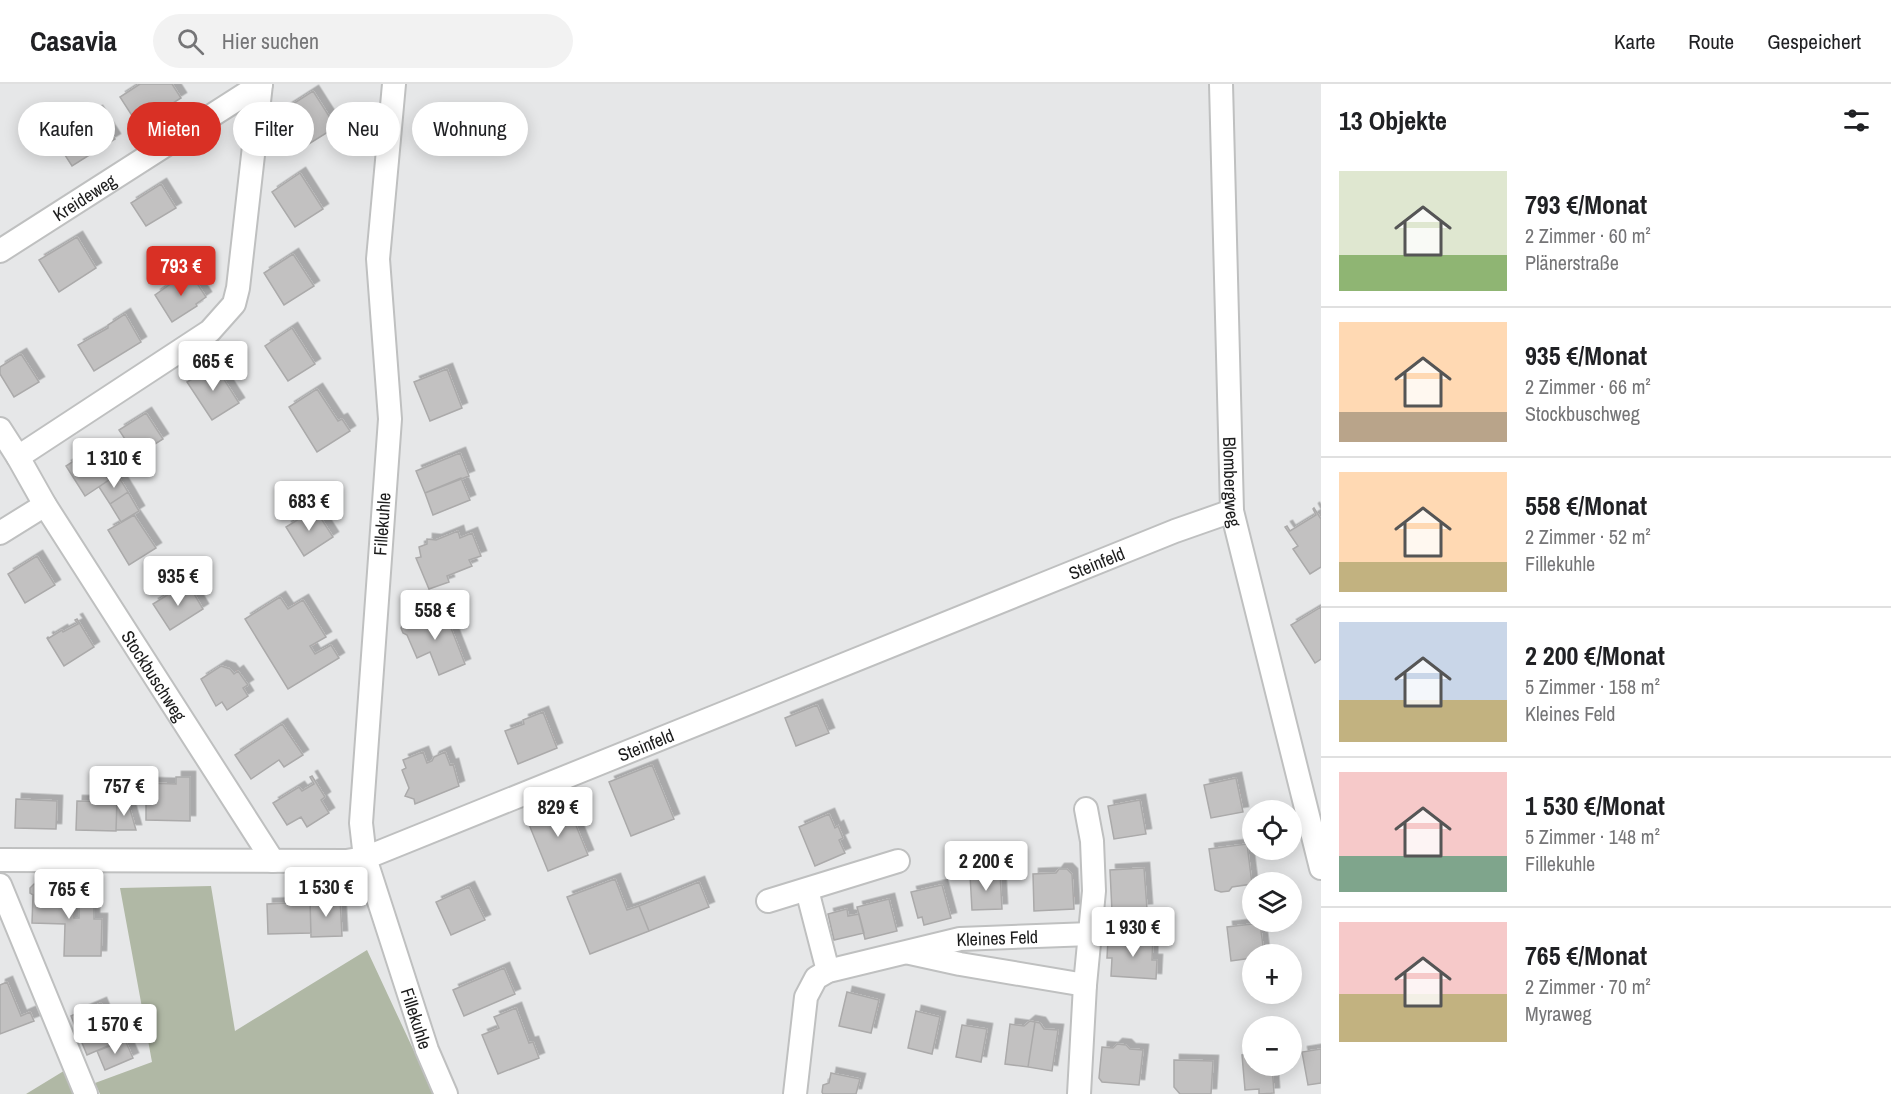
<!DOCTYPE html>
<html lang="de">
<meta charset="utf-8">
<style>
:root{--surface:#fff;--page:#f2f2f2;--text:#202124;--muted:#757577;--line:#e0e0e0;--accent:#d93025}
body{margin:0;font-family:"Archivo Narrow",sans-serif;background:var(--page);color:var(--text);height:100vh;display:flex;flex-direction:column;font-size:22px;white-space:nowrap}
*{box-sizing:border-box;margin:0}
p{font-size:20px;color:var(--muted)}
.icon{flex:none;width:33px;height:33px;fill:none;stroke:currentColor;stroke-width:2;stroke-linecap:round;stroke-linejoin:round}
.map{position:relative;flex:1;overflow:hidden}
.drawer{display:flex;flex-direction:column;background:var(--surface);width:570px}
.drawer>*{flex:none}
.banner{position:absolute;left:18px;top:18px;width:570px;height:54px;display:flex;gap:12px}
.controls{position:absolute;left:1242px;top:716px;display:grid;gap:12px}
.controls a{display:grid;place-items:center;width:60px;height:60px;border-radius:50%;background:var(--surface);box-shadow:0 3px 15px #0003;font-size:30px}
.price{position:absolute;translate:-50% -51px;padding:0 14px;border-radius:6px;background:#fff;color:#222;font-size:20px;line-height:39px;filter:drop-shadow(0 2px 3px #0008)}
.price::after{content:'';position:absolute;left:50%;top:36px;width:18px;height:14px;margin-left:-9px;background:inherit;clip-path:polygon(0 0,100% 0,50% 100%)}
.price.selected{background:var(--accent);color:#fff}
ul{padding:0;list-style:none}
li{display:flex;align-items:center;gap:18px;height:150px;padding:0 18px}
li+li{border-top:2px solid var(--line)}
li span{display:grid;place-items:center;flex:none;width:168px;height:120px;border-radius:0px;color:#555}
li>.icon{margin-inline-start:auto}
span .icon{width:72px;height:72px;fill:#fffc;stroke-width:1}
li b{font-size:26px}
h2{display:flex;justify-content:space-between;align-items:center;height:72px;padding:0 18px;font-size:26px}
.chip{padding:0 21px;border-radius:27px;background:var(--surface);box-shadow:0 3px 15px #0003;font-size:21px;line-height:54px}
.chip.selected{background:var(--accent);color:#fff}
header{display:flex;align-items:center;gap:36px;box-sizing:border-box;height:84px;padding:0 30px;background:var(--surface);border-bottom:2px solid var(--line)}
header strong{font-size:28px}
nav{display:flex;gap:33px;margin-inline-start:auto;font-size:21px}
.search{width:420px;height:54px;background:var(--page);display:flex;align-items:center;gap:15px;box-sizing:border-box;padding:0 21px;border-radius:33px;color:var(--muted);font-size:22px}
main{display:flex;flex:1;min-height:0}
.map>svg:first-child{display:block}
.green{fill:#b0b8a5}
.building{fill:#c2c1c1;stroke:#abaaaa;stroke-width:1.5;filter:url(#shadow)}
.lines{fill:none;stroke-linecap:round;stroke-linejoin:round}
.minor-casing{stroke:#bfc0c0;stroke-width:26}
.minor{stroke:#fff;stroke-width:22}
.labels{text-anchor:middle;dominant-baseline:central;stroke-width:4.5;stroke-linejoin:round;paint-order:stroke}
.street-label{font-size:18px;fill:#1c1c1c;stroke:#fff}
</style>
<header>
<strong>Casavia</strong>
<div class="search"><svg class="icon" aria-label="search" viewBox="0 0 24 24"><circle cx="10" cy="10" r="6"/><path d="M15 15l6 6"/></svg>Hier suchen</div>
<nav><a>Karte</a><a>Route</a><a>Gespeichert</a></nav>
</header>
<main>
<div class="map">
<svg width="1321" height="1010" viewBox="0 0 1321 1010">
<defs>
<filter id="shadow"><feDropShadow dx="5.5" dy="-5.5" stdDeviation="0" flood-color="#0004"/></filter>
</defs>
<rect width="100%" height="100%" fill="#e6e7e8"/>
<path class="green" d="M211,802l24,145 132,-81 67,144h-334l-5,-11 57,-21 -32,-174z
M67,985l11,25h-52z"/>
<path class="building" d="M140,0h32l9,14 -43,27 -18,-28z
M313,7l23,36 -32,20 -22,-36z
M97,27l18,28 -43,27 -18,-28z
M300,89l23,36 -28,18 -23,-35z
M161,100l15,24 -30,18 -15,-23z
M77,153l19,31 -37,24 -20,-32z
M293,170l21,32 -30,19 -20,-32z
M189,187l17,26 -10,7 1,2 -25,16 -17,-27z
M125,230l16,28 -47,29 -16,-26 30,-17v-3z
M292,244l23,36 -27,17 -23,-35z
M21,270l18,28 -25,15 -14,-23v-7z
M218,280l8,13 -3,1 16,25 -27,17 -25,-38z
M447,285l15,39 -32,13 -16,-39z
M317,305l21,32 4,-2 8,12 -33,21 -28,-45z
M146,329l17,26 -27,17 -17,-26z
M89,367l20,29 -24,16 -19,-30z
M460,369l9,23 -44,17 -9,-22z
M117,390l11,18 -18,12 -11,-17z
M461,394l9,22 -37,15 -8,-22z
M128,408l11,19 -18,11 -11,-18z
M1314,424l7,11v48l-11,7 -17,-25 5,-3 -13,-19 2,-1 3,5 26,-16 -3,-6z
M315,425l18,28 -29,19 -18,-29z
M134,431l22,33 -27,17 -21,-35z
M458,447l2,7 12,-5 9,23 -12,4 3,6 -25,10 2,6 -20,7 -13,-31 5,-1 -2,-10 8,-3v-5l9,1z
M37,472l18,29 -30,18 -17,-29z
M187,498l16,27 -33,21 -17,-26 19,-12 1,1 13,-8 -1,-2z
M280,513l8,12 15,-9 23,37 -16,9 5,8 16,-9 8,13 -51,31 -43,-70z
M1321,523v52l-6,4 -24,-38z
M444,526l21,54 -26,11 -9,-23 -13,6 -10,-23 -4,-2 -2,-5 2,-5 5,-2 5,2 19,-11 4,2z
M77,535l17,28 -30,19 -17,-28 1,-1 1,1 13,-8 1,2 15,-8 -3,-4z
M221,582l9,3 4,5 4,-3 10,14 -5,3 5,8 -21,14 -5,-8 -6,4 -15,-27z
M817,621l12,28 -33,13 -11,-28z
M543,628l14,36 -39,16 -13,-33 19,-7 -1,-4z
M282,640l21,31 -19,12 -5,-7 -28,19 -16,-24z
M423,668l4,11 5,-2 2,-4 11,-5 5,13 3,-1 6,22 -44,18 -1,-5 -9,-3 4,-8 -7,-18 4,-2 -3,-8z
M652,681l22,54 -43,17 -22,-54z
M312,692l13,21 -4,3 8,13 -22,14 -6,-10 -14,8 -14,-22 26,-16 3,4 12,-7 -4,-7z
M176,693h14v44l-44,-1v-37l30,1z
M1236,694l7,34 -32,6 -7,-33z
M16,715l41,2 -1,28 -41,-1z
M1140,716l6,34 -32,5 -6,-33z
M77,717l40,1 -1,29 -40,-1z
M117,718h11l8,28h-20z
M568,722l20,49 -40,16 -20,-49z
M829,730l6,14 3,-2 5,12 -4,2 6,13 -30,13 -16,-39z
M1247,760l5,40 -20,3 -3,4 -8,1 -6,-2 -6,-41z
M1144,784l3,41 -35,3 -2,-42z
M1059,785h8l5,5 2,35 -40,2 -1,-37 23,-1z
M1000,789l2,36 -30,1 -2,-35z
M615,795l12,31 12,-4 10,25 -59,23 -23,-57z
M699,798l10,25 -60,24 -10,-25z
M34,800l4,1 3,3 34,1 -1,29h5v-17h15v18h8l-1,37h-37l1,-32 -33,-1 1,-28 -3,-2v-5z
M942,801l9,33 -27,7 -2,-8 -4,1 -7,-26z
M469,803l16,33 -34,15 -15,-33z
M340,814l2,38 -31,1 -1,-38z
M889,815l8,32 -32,8 -8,-32z
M310,818l1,31 -43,1 -1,-30z
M847,825l1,7 11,-2 5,19 -30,7 -6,-26z
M1260,839l4,31h-12v4l-21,3 -4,-34z
M1133,851l20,1 -1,24h5l-1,19 -45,-3 1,-18h-5l1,-19 25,1z
M504,884l11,26 -51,22 -11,-26z
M7,898l14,34 9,-4 4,9 -34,13v-49z
M847,908l32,8 -8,33 -32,-7z
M101,919l16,39 -30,13 -16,-39z
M516,924l13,35 4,-1 6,16 -41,16 -16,-39 17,-7 -5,-11z
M916,927l24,6 -8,37 -24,-6z
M1030,937l5,1 -7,45 -23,-3 5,-40 14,2z
M1035,938l5,1 4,6 14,1 -6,41 -24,-4z
M962,941l25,4 -6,33 -25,-5z
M125,956l8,18 -28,12 -8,-19z
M1117,960l9,1 4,4 13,1 -4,35 -37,-3 -3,-4 3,-31 11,1z
M1321,965v34l-13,2 -6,-33z
M1252,970v11h20l2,28 -15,1v-5l-14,1 -3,-35z
M1174,976l39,1 -2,33h-31l-6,-7z
M831,989l29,6 -4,15h-33l-1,-2 1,-7 6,-2z"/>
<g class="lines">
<defs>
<g id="minor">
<path id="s1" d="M394,0l-16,175 12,160 -29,404 4,35 62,192 19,44"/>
<path id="s2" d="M1221,0l11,427 89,357"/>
<path id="s3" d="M0,167l261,-167"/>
<path id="s4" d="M0,345l18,28 27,48 228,356"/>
<path d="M18,373l192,-126 24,-27 4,-16 23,-204"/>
<path d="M0,449l45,-28"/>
<path id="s5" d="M0,776l346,1 19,-3 810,-327 57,-20"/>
<path d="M0,801l86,209"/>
<path d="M807,806l21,81"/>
<path d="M768,817l130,-40"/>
<path d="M910,869l50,11 125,21"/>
<path id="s6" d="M795,1010l11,-97 10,-19 12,-7 132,-32 131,-5"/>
<path d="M1079,1010l6,-109 9,-94 -2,-50 -6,-32"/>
</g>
</defs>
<use href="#minor" class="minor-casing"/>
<use href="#minor" class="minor"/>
</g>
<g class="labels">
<g class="street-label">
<text stroke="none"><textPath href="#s3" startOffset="100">Kreideweg</textPath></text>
<text stroke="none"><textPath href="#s2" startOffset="398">Blombergweg</textPath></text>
<text transform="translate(382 440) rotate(-86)">Fillekuhle</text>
<text stroke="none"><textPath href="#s5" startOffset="1154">Steinfeld</textPath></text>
<text stroke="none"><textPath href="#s4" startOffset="291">Stockbuschweg</textPath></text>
<text stroke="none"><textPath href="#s5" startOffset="668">Steinfeld</textPath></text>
<text stroke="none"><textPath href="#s6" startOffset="306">Kleines Feld</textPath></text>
<text stroke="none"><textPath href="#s1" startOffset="945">Fillekuhle</textPath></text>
</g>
</g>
</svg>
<div class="controls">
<a><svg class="icon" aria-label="locate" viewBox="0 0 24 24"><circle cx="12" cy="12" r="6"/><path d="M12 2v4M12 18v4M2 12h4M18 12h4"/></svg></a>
<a><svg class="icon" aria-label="layers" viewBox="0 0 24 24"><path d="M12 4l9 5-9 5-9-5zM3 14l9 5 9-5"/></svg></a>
<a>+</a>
<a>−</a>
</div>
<b class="price selected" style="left:181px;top:213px">793 €</b>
<b class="price" style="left:213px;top:308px">665 €</b>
<b class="price" style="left:114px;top:405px">1 310 €</b>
<b class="price" style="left:309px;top:448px">683 €</b>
<b class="price" style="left:178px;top:523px">935 €</b>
<b class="price" style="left:435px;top:557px">558 €</b>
<b class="price" style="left:124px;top:733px">757 €</b>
<b class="price" style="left:558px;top:754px">829 €</b>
<b class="price" style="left:986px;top:808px">2 200 €</b>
<b class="price" style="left:326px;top:834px">1 530 €</b>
<b class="price" style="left:69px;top:836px">765 €</b>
<b class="price" style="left:1133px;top:874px">1 930 €</b>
<b class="price" style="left:115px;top:971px">1 570 €</b>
<div class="banner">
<a class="chip">Kaufen</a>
<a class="chip selected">Mieten</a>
<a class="chip">Filter</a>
<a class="chip">Neu</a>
<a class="chip">Wohnung</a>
</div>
</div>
<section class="drawer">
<h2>13 Objekte<svg class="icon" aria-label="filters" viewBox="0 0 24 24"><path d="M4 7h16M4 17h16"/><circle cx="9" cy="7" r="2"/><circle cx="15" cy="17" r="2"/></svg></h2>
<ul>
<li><span style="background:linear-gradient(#dfe7d0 70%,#8fb573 0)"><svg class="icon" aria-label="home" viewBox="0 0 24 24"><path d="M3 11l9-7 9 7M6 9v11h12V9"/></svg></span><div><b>793 €/Monat</b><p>2 Zimmer · 60 m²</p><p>Plänerstraße</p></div></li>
<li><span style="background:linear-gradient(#ffd9b3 75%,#b9a48a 0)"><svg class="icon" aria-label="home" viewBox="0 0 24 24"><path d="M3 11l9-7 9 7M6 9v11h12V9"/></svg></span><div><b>935 €/Monat</b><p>2 Zimmer · 66 m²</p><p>Stockbuschweg</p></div></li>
<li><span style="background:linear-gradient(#ffd9b3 75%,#c2b280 0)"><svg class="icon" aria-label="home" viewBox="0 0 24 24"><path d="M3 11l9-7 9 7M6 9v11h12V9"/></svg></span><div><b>558 €/Monat</b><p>2 Zimmer · 52 m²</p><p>Fillekuhle</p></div></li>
<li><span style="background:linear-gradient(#c9d6e8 65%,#c2b280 0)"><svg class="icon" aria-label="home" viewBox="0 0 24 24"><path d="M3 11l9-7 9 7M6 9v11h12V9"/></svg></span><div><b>2 200 €/Monat</b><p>5 Zimmer · 158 m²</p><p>Kleines Feld</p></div></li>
<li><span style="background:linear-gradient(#f6c9c9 70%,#7fa58c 0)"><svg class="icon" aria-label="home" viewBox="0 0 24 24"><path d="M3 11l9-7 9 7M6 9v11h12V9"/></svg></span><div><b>1 530 €/Monat</b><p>5 Zimmer · 148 m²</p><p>Fillekuhle</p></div></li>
<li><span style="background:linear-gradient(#f6c9c9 60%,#c2b280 0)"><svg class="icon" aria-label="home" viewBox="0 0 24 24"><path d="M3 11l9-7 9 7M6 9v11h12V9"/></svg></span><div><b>765 €/Monat</b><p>2 Zimmer · 70 m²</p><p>Myraweg</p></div></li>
</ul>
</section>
</main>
